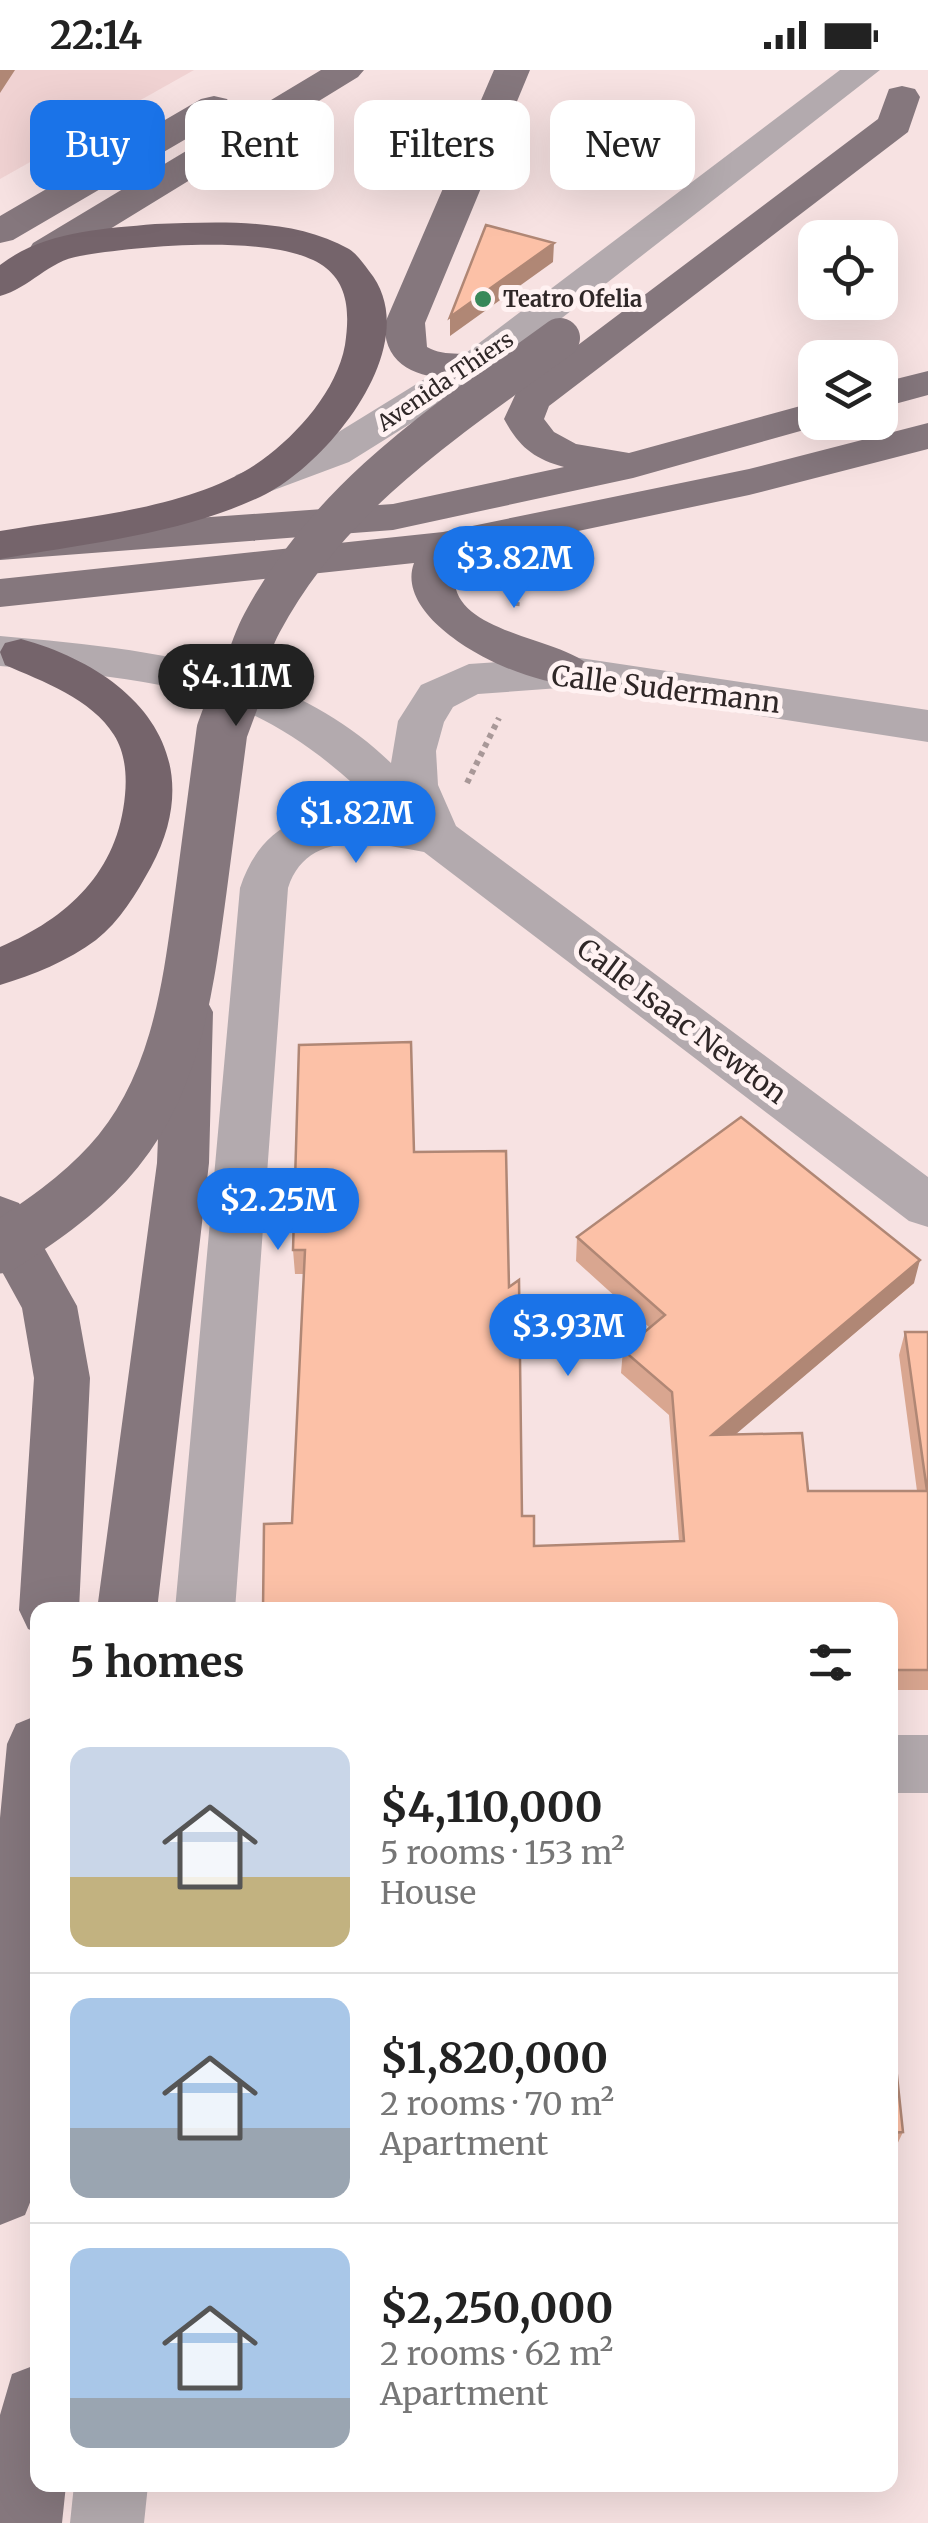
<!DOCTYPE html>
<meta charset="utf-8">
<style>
:root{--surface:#fff;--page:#f2f2f2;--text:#222;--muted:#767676;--line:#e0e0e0;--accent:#1a73e8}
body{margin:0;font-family:Merriweather,serif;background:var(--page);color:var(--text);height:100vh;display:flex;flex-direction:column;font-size:38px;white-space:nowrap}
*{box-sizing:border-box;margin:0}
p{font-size:32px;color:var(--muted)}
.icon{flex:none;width:55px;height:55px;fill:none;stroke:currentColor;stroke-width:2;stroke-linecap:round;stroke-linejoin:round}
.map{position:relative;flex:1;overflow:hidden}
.panel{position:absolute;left:30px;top:1532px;width:868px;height:890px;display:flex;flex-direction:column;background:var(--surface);border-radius:20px;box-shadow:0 10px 40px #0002}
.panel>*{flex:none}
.banner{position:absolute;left:30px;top:30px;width:870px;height:90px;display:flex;gap:20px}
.tools{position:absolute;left:798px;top:150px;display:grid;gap:20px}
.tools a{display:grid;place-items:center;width:100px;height:100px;border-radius:20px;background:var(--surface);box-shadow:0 10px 40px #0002;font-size:50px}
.price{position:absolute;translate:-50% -85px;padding:0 22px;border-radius:35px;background:var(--accent);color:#fff;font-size:32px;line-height:65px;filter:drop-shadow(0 2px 5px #0008)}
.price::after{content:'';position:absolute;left:50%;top:60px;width:30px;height:22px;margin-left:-15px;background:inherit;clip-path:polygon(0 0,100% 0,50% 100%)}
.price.current{background:#222;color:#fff}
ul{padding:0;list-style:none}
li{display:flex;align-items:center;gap:30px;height:250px;padding:0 40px}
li+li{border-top:2px solid var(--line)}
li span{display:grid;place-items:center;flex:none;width:280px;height:200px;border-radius:20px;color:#555}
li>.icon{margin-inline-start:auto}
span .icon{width:120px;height:120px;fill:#fffc;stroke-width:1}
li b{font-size:42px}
h2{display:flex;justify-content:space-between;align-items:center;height:120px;padding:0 40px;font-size:42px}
.chip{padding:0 35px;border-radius:20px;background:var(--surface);box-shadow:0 10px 40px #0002;font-size:35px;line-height:90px}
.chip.current{background:var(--accent);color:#fff}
.status{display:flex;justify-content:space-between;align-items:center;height:70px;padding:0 50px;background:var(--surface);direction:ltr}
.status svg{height:28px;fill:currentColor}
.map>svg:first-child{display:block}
.built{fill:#f0d2d2}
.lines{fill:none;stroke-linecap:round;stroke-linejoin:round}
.path-far1{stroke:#a89898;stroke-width:5;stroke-dasharray:4 4;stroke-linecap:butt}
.path{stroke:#a89898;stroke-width:6;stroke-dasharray:5 5;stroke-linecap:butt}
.minor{fill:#b3aaae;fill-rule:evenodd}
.major{fill:#85777d;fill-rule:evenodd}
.highway{fill:#75646b;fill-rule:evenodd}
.major-bridge-far1{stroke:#85777d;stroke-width:40}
.major-bridge{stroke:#85777d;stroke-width:51}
.wall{fill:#d9a690}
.shaded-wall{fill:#b08775}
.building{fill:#fcc1a7;stroke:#b08775;stroke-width:2.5}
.poi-dot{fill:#388859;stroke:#fff2f2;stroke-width:4}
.labels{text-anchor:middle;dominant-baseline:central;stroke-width:10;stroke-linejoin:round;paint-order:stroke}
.far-poi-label{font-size:22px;font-weight:bold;fill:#2f2727;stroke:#fff2f2;text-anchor:start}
.far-street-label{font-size:22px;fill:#2f2727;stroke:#fff2f2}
.street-label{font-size:28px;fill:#2f2727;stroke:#fff2f2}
</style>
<div class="status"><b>22:14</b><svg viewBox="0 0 49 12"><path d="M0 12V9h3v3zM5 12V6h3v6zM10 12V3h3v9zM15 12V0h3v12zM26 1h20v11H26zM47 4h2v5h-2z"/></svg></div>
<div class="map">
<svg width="928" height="2453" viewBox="0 0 928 2453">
<rect width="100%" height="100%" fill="#f7e2e2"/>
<path class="built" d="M0,0h194l-194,109z"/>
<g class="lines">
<path class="path-far1" d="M517,536l2,-38"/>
<path class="path" d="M467,713l32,-65"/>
<path class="minor" d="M840,0h40l-390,304 -141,88 -83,31 -15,4 -15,-4 -6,-9 6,-9 83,-31 143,-88z
M0,566c140,13 284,24 391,127l7,-42 23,-36 48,-21 104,-7 355,53v32l-355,-55 -95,7 -25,13 -9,15 -8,29 2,34 18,41 472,351v50l-19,-6 -485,-369c-49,-9 -117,-24 -136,36l-53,722h-60l65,-722c22,-68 76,-84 143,-76 -128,-128 -212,-130 -383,-146z
M890,1665h38v58h-38z
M74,2415h74l-4,38h-74z"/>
<path class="major" d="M321,0h43l-6,7 -297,182 -14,3 -14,-3 -5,-8 5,-8z
M494,0h36l-105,253 2,24c18,11 43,4 63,9l6,9 -6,9c-43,10 -108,6 -105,-51z
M902,16l13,3 5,8 -12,35 -359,274 -5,13 10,13 22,12 53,9 186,-51v20l14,1 -196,55 -240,52 -393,30v-28l393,-28 171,-37c-30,-8 -45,-20 -60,-48l13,-28 361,-272 11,-30z
M214,26l13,3 5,8 -5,8 -214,125 -13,3v-27l201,-117z
M928,301v24l-48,13v-25z
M928,353v26l-179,46 -289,61c-35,81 112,78 135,116l-6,11c-48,13 -199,-56 -175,-120l-414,44v-28l443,-47 306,-63z
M188,923l18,6 7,13 -4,151 -52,447h-60l60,-447 6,-151 7,-13z
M0,1126l19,7 58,103 13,72 -11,232h-41v23l-10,-4 -9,-19 15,-232 -12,-70 -22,-40z
M38,1645v438l-3,37 -10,25 -25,10v-407l7,-74 9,-20z
M38,2294v121h28l-4,38h-62v-108l12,-41z"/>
<path class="highway" d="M155,154c62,-2 138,-7 194,25 8,5 14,14 20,22 58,71 -39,190 -103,223 -80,40 -179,49 -266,65v-28c81,-14 194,-22 262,-71 36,-26 75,-70 83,-115 4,-27 5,-58 -19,-77 -44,-36 -191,-22 -246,-12 -32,5 -50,32 -80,40v-31c44,-34 101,-36 155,-41z
M21,569c110,30 192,112 130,228 -15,27 -31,54 -55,73 -28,21 -63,35 -96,45v-38c68,-29 118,-75 125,-152 2,-20 0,-43 -11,-60 -22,-36 -72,-54 -109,-70l-5,-13 5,-9z"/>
<path class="major-bridge-far1" d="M235,626c8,-24 15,-51 27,-73 68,-128 184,-202 298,-285"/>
<path class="major-bridge" d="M0,1178c39,-25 77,-51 108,-85 69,-75 80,-176 93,-272 7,-53 14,-107 21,-160l14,-38"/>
</g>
<path class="wall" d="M414,1082l95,135 13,229 12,30 145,-5 -10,-126 -48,-42 2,-23 27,-22 -74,-67 1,-24 337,46 -179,151 73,57h109l-18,-136 6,-23h23v358h-38v-80l-598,-87 12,-249h-9l-2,-24z
M890,1940l13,122 -8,17h-5z"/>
<path class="shaded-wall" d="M0,0h15l-15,23z
M554,173l-1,19 -103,74v-19z
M920,1190l-6,23 -205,174 3,-22z"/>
<path class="building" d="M486,155l68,18 -104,74z
M411,972l3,110 92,-1 3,136 10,-7 3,236h12v30l150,-5 -12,-149 -49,-42 42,-35 -88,-78 164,-120 179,143 -208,175 90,-2 6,58h119l-22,-159h23v338h-38v-60h-627l1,-86 28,-1 13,-273h-12l6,-205z
M890,1940l13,122 -13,1z"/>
<circle class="poi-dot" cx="483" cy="229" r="10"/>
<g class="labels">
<g class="far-poi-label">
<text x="503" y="229">Teatro Ofelia</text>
</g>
<g class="far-street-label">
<text transform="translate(445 311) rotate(-34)">Avenida Thiers</text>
</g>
<g class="street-label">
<text transform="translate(666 619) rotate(7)">Calle Sudermann</text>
<text transform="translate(682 951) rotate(37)">Calle Isaac Newton</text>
</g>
</g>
</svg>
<div class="tools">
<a><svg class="icon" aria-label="locate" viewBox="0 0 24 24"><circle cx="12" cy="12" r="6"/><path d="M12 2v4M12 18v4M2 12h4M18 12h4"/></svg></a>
<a><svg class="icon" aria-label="layers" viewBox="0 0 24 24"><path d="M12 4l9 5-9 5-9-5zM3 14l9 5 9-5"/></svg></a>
</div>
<b class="price" style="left:514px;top:541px">$3.82M</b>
<b class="price current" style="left:236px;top:659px">$4.11M</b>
<b class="price" style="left:356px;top:796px">$1.82M</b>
<b class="price" style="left:278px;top:1183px">$2.25M</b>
<b class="price" style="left:568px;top:1309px">$3.93M</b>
<div class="banner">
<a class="chip current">Buy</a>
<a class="chip">Rent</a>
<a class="chip">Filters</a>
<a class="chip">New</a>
</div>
<section class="panel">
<h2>5 homes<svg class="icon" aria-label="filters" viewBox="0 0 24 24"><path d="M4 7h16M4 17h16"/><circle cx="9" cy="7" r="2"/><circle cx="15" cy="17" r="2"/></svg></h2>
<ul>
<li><span style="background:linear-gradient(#c9d6e8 65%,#c2b280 0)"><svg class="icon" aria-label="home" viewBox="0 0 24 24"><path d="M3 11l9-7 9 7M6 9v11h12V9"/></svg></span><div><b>$4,110,000</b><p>5 rooms · 153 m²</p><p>House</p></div></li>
<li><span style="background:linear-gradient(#a9c7e8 65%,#9aa5b1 0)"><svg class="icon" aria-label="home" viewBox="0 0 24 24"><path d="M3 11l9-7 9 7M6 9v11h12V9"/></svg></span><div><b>$1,820,000</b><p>2 rooms · 70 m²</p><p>Apartment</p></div></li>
<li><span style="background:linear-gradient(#a9c7e8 75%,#9aa5b1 0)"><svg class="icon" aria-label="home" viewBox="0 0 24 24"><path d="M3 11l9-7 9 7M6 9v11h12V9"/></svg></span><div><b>$2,250,000</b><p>2 rooms · 62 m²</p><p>Apartment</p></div></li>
</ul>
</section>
</div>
